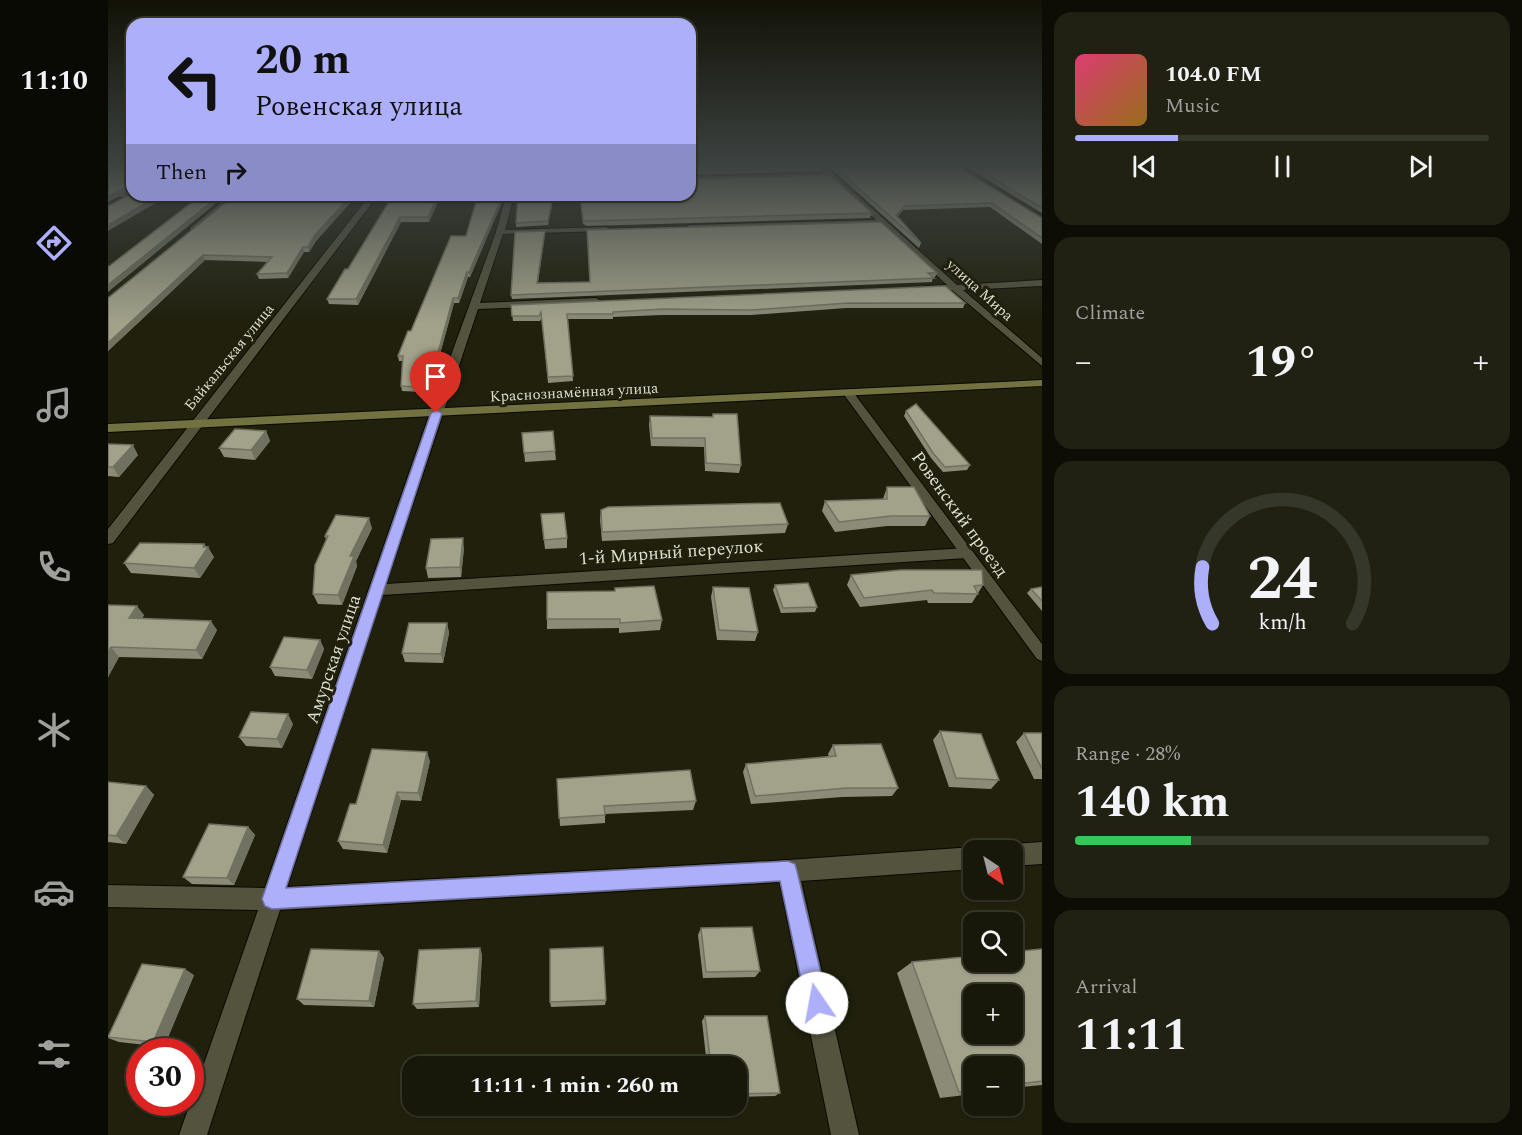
<!DOCTYPE html>
<html lang="en">
<head>
<meta charset="utf-8">
<style>
	:root { --surface:#18180a; --page:#212113; --text:#f1f3f6; --muted:#9fa09c; --line:#36372b; --accent:#adaffb }
	body { margin:0; font-family:Spectral,serif; background:var(--page); color:var(--text); height:100vh; display:flex; flex-direction:column; font-size:22px; white-space:nowrap }
	* { box-sizing:border-box; margin:0 }
	p { font-size:20px; color:var(--muted) }
	.icon { flex:none; width:33px; height:33px; fill:none; stroke:currentColor; stroke-width:2; stroke-linecap:round; stroke-linejoin:round }
	.map { position:relative; flex:1; overflow:hidden }
	.side { display:flex; flex-direction:column; gap:12px; padding:12px; background:#0d0d06; width:480px }
	.side>* { flex:none }
	.top-card { position:absolute; left:18px; top:18px; width:570px; height:183px; border-radius:18px; box-shadow:0 2px 4px #0004,0 0 0 2px var(--line); background:#adaffb; color:#111; overflow:hidden }
	.needle { width:39px; rotate:145deg }
	.buttons { position:absolute; left:855px; top:840px; display:grid; gap:12px }
	.buttons a { display:grid; place-items:center; width:60px; height:60px; border-radius:12px; background:var(--surface); box-shadow:0 2px 4px #0004,0 0 0 2px var(--line); font-size:30px }
	.speed { position:absolute; left:18px; top:1038px; display:flex; gap:12px; font-size:30px; font-weight:700; text-align:center }
	.speed>* { display:grid; place-content:center; width:78px; height:78px; border-radius:50%; background:var(--surface); box-shadow:0 2px 4px #0004,0 0 0 2px var(--line); line-height:1 }
	.speed .limit { border:9px solid #d22; background:#fff; color:#111 }
	.pin { position:absolute; display:grid; place-items:center; width:51px; height:51px; color:#fff; margin:-62px -26px; border-radius:50% 50% 50% 0; rotate:-45deg; box-shadow:0 0 6px #0007 }
	.pin .icon { rotate:45deg }
	.me { position:absolute; width:66px; margin:-33px; rotate:348deg; stroke-linejoin:round; filter:drop-shadow(0 0 4px #0008) }
	.turn { display:flex; align-items:center; gap:21px; height:126px; padding:0 30px; font-size:27px }
	.turn .icon { width:78px; height:78px; stroke-width:2.5 }
	.turn b { display:block; font-size:42px; line-height:51px }
	.then { display:flex; align-items:center; height:57px; padding:0 30px; background:#0003; gap:12px; font-size:22px }
	.big { font-size:45px; font-weight:700; line-height:1.1 }
	.side .card { flex:1; display:flex; flex-direction:column; justify-content:center; gap:9px; min-width:0; padding:0 21px; border-radius:18px; background:var(--page) }
	.side .dial { align-items:center; gap:0 }
	.dial svg { height:156px; overflow:visible; fill:none; stroke:var(--line); stroke-width:7; stroke-linecap:round; text-anchor:middle }
	.dial text { fill:var(--text); stroke:none }
	.song { display:flex; align-items:center; gap:18px }
	.cover { width:72px; height:72px; border-radius:9px; background:linear-gradient(135deg,hsl(340 70% 55%),hsl(40 70% 35%)) }
	.played { height:6px; border-radius:3px; background:linear-gradient(90deg,var(--accent) 25%,var(--line) 25%) }
	.keys { display:flex; justify-content:space-around; direction:ltr }
	.heat { display:flex; justify-content:space-between; align-items:center; font-size:33px; direction:ltr }
	.charge { height:9px; border-radius:4px; background:linear-gradient(90deg,#34c759 28%,var(--line) 0) }
	.trip { position:absolute; left:294px; top:1056px; width:345px; height:60px; border-radius:18px; background:var(--surface); box-shadow:0 2px 4px #0004,0 0 0 2px var(--line); font-weight:700; line-height:60px; text-align:center }
	main { display:flex; flex:1; min-height:0 }
	.dock { display:flex; flex-direction:column; width:108px; justify-content:space-around; align-items:center; background:#0a0a04; color:var(--muted) }
	.dock .icon { width:42px; height:42px }
	.dock .on { color:var(--accent) }
	.dock b { font-size:27px; color:var(--text) }
	.map>svg:first-child { display:block }
</style>
</head>
<body>
<main>
<nav class="dock">
<b>11:10</b>
<svg class="icon on" aria-label="directions" viewBox="0 0 24 24"><path d="M12 3l9 9-9 9-9-9zM9 14v-3h6M13 9l2 2-2 2"/></svg>
<svg class="icon" aria-label="music" viewBox="0 0 24 24"><path d="M9 18V5l10-2v13"/><circle cx="6" cy="18" r="3"/><circle cx="16" cy="16" r="3"/></svg>
<svg class="icon" aria-label="phone" viewBox="0 0 24 24"><path d="M5 4h4l2 5-3 2q2 4 5 5l2-3 5 2v4C11 20 4 13 5 4z"/></svg>
<svg class="icon" aria-label="climate" viewBox="0 0 24 24"><path d="M12 3v18M4 7l16 10M4 17L20 7"/></svg>
<svg class="icon" aria-label="car" viewBox="0 0 24 24"><path d="M5 17H2v-5l4-1 3-4h7l3 4 3 1v5h-3M9 17h6M6 11h13"/><circle cx="7" cy="17" r="2"/><circle cx="17" cy="17" r="2"/></svg>
<svg class="icon" aria-label="filters" viewBox="0 0 24 24"><path d="M4 7h16M4 17h16"/><circle cx="9" cy="7" r="2"/><circle cx="15" cy="17" r="2"/></svg>
</nav>
<div class="map">
<svg width="934" height="1135" viewBox="0 0 934 1135">
	<rect width="100%" height="100%" fill="#20200d"/>
	<g fill="none" stroke-linecap="round" stroke-linejoin="round">
		<g stroke="#0a0900" stroke-width="2">
			<path id="lane" d="M741 391 745 392 934 644V661L929 659 737 396V392Z"/>
		</g>
		<g stroke="#0a0900" stroke-width="2">
			<path id="street" d="M710 165H716L849 285 934 280V286L855 290 934 358V366L844 290 815 291 813 289 818 286 839 285 773 224 582 229 578 227 582 225 768 220 722 177 582 181V177L718 173Z
				M0 193H24V195H28L24 197H0Z
				M122 195H130L88 232H82V228Z
				M262 195H270L5 543 0 544V529Z
				M398 195H406L397 230 498 227 502 229 498 231 395 234 372 303 488 298 493 301 488 304 370 309 278 584 859 548 866 553 859 558 274 595 179 887 680 860 866 847 874 850H866V869L693 881 751 1135H723L672 882 172 910 99 1135H71L150 910 0 907V885L157 888 322 413 388 232Z
				M934 842V864L904 866V850H895L904 844Z"/>
		</g>
		<g stroke="#0a0900" stroke-width="2">
			<path id="secondary" d="M934 380V386L0 432V424Z"/>
		</g>
		<use href="#lane" fill="#53533e" fill-rule="evenodd"/>
		<use href="#street" fill="#53533e" fill-rule="evenodd"/>
		<use href="#secondary" fill="#727240" fill-rule="evenodd"/>
	</g>
	<path fill="#8b8b78" d="M582 165 714 167 713 171 582 175Z
		M719 165H847L934 218V244L882 207 795 210 789 217 813 243 811 248Z
		M855 165H934V213Z
		M127 195 241 198 242 203 208 241 201 252H196L180 278 151 279 149 274 160 262 97 260 0 351V298Z
		M286 195H333L321 222H293L250 305 221 304 219 299 240 269Z
		M370 195H397L362 277H360L351 303H346L332 354 314 392 294 391 293 386 294 361H291L290 356 303 331 358 236Z
		M410 195H446L440 225 408 227Z
		M472 195H582L764 213 762 218 479 226 475 224Z
		M437 231 430 283 829 273 827 277H825L824 282 404 299 403 295Z
		M857 303 855 308H738L643 315H554L505 317V319H460L465 381 440 383 434 317 432 321H405L403 305Z
		M798 411 862 465 859 470 835 472 823 458 796 416Z
		M605 414 633 465 631 473 597 471 596 447 543 446 541 425 542 416 604 417Z
		M158 431 162 441 147 460 116 457 111 448Z
		M414 433 447 451 448 460 417 462Z
		M0 444 30 455 11 477 0 476Z
		M779 487 822 516 817 526H779L727 532 714 511 717 501 775 499Z
		M493 510 680 524 677 533 494 541 492 520Z
		M433 515 459 538V548L437 549Z
		M264 528 248 561 249 566 234 605 210 604 205 594 218 540 217 536Z
		M96 544 106 557 92 578 23 573 16 563Z
		M356 548 353 577 320 578 318 568Z
		M743 575 875 585 864 603H820L819 600 752 607 739 585Z
		M667 585 709 607 707 612 673 613 665 590Z
		M605 587 650 632 647 641 609 640 603 597Z
		M934 587V611L919 593 923 589Z
		M507 588 554 620 552 630 511 633V628L439 629V619L507 591Z
		M0 605 36 615 34 619 109 630 94 659 11 657 0 677Z
		M339 623 341 633 335 663 297 662 294 653Z
		M212 640 216 649 204 679 167 676 162 667Z
		M185 724 174 748 138 746 131 737Z
		M832 731 891 780 883 789 841 787 825 740Z
		M916 733H934V779H926L908 742Z
		M725 745 790 788 784 796 734 797 643 804 635 772 638 764 721 757 720 754Z
		M322 761 313 801 293 800 279 853 235 849 230 841 248 804Z
		M449 779 588 801 585 810 497 814V823L452 826Z
		M0 782 38 786 46 795 18 844 0 842Z
		M140 827 147 835 126 885 84 884 75 877Z
		M593 928 652 971 647 977 595 978 590 935Z
		M934 949V1085L904 1088V1066H866V1094L832 1098 789 973 804 962Z
		M271 951 276 958 266 1007 196 1005 189 999Z
		M374 954 371 1007 309 1009 305 1004Z
		M86 975 56 1047 11 1042 0 1038Z
		M498 1000 497 1005 443 1007 442 1002Z
		M597 1016 672 1093 667 1096 628 1097V1066H599L594 1021Z"/>
	<path fill="#717161" d="M21 187 23 191 0 202V196Z
		M52 195H61L0 231V225Z
		M112 195H118L0 292V285Z
		M330 195H333L321 222 320 217Z
		M395 195H397L362 277 361 272Z
		M445 195H446L440 225V221Z
		M241 198 242 203 208 241 201 252 200 247 206 236Z
		M797 206 795 210 787 220 788 215Z
		M292 217 293 222 250 305 248 299Z
		M437 231V235L429 288V283Z
		M195 247 196 252 180 278 179 273Z
		M95 255 97 260 0 351V343Z
		M359 272 360 277 351 303 350 298Z
		M345 298 346 303 332 354 314 392 313 387Z
		M158 431 162 441 147 460 143 450Z
		M25 445 30 455 11 477 5 467Z
		M261 518 264 528 248 561 249 566 234 605 230 595 242 556Z
		M355 538 356 548 353 577 352 567Z
		M96 544 99 549 100 547 106 557 92 578 86 568Z
		M29 606 36 615 28 628 21 618Z
		M103 621 109 630 94 659 88 650Z
		M339 623 341 633 335 663 333 654Z
		M212 640 216 649 204 679 199 670Z
		M3 647 11 657 0 677V653Z
		M180 714 185 724 174 748 169 739Z
		M319 752 322 761 313 801 310 793Z
		M38 786 46 795 18 844 8 836Z
		M289 792 293 800 279 853 275 845Z
		M140 827 147 835 126 885 119 878Z
		M372 948 374 954 371 1007 368 1001Z
		M271 951 276 958 266 1007 261 1001Z
		M77 969 86 975 56 1047 45 1042Z"/>
	<path fill="#a2a28b" stroke="#717161" stroke-width="1.5" fill-rule="evenodd" d="M0 165H24V188L21 187 0 196Z
		M582 165H712L714 167 582 171V172Z
		M724 165H847L934 218V238L884 203 797 206 788 215 813 243Z
		M863 165H934V208Z
		M722 175 764 213 479 221 475 220 472 195H582V179Z
		M24 190V195H52L0 225V206L23 194Z
		M77 195H112L0 285V267L83 203Z
		M127 195H204L241 198 206 236 200 247H195L179 273 149 274 164 257 95 255 0 343V298Z
		M286 195H330L320 217H292L248 299H219L237 269H240L282 200Z
		M370 195H395L361 272H359L350 298H345L331 349 313 387 293 386 295 356H290L300 331H303L343 236H358Z
		M410 195H445L440 221 408 223Z
		M773 222 829 273H820L826 278 403 295 407 232 437 231 429 283 482 282 479 230Z
		M837 286 857 303H740L644 310 555 309 505 312V314H459L465 376 440 377 433 312 431 316H404L403 305Z
		M808 404 862 465 837 467 825 453 798 411Z
		M605 414H629L633 465 598 463 597 438H544L542 416 605 417Z
		M127 429 158 431 143 450 111 448Z
		M445 431 447 451 416 453 414 433Z
		M0 444 25 445 5 467H0Z
		M779 487H806L822 516H783L731 522 717 501 779 499Z
		M672 503 680 524 494 532 493 510 500 507Z
		M456 513 459 538 436 540 433 514Z
		M228 515 261 518 242 556H246L230 595 205 594 207 565 220 536H217Z
		M355 538 352 567 318 568 323 539Z
		M32 543 96 544 95 547H100L86 568 16 563Z
		M793 570H874L875 585 866 586 870 594 826 593 824 590 756 598 743 575Z
		M700 583 709 607 675 608 667 585Z
		M546 586 554 620 512 623V619H439V592L507 591V588Z
		M605 587 641 588 650 632 611 630Z
		M934 587V601L923 589Z
		M0 605 29 606 21 618 103 621 88 650 3 647 0 653Z
		M301 623H339L333 654 294 653Z
		M176 637 212 640 199 670 162 667Z
		M143 712 180 714 169 739 131 737Z
		M832 731 873 734 891 780 848 778Z
		M916 733H934V769Z
		M773 744 790 788H739L647 796 638 764 728 756 725 745Z
		M264 749 319 752 310 793 289 792 275 845 230 841 242 804H248Z
		M582 770 588 801 496 806 497 815 451 818 449 779Z
		M0 782 38 786 8 836 0 835Z
		M101 824 140 827 119 878 75 877Z
		M644 927 652 971 598 972 593 928Z
		M495 947 498 1000 442 1002V949Z
		M372 948 368 1001 305 1004 311 950Z
		M203 949 271 951 261 1001 189 999Z
		M934 949V1081L904 1085V1066H866V1090L851 1092 804 962 866 956V962H904V952ZM866 994H904V1034H866Z
		M34 964 77 969 45 1042 0 1037Z
		M597 1016H659L672 1093 628 1094V1066H603Z"/>
	<linearGradient id="sky" x2="0" y2="1"><stop stop-color="#121207"/><stop offset="0.51" stop-color="#3c4240"/><stop offset="1" stop-color="#3c4240" stop-opacity="0"/></linearGradient>
	<rect width="934" height="323" fill="url(#sky)"/>
	<path fill="#adaffb" stroke="#7072a3" stroke-width="1.5" d="M328 410 334 413 178 888 680 861 687 864 689 871 720 1003 716 1011 709 1014 701 1011 698 1003 672 881 164 909 157 906 154 899 323 413Z"/>
	<g text-anchor="middle" stroke-width="6" stroke-linejoin="round" paint-order="stroke">
		<g font-size="15" fill="#dfdfd3" stroke="#20200d">
			<text transform="translate(872 290) rotate(42)" y="5">улица Мира</text>
			<text transform="translate(121 357) rotate(-51)" y="5">Байкальская улица</text>
			<text transform="translate(466 392) rotate(-3)" y="5">Краснознамённая улица</text>
		</g>
		<g font-size="18" fill="#dfdfd3" stroke="#20200d">
			<text transform="translate(852 514) rotate(54)" y="6">Ровенский проезд</text>
			<text transform="translate(563 552) rotate(-4)" y="6">1-й Мирный переулок</text>
			<text transform="translate(225 659) rotate(-71)" y="6">Амурская улица</text>
		</g>
	</g>
</svg>
<div class="buttons">
<a><svg class="needle" viewBox="-14 -14 28 28"><path d="M0-13l5 13h-10z" fill="#e53935"/><path d="M0 13l5-13h-10z" fill="#9fa09c"/></svg></a>
<a><svg class="icon" aria-label="search" viewBox="0 0 24 24"><circle cx="10" cy="10" r="6"/><path d="M15 15l6 6"/></svg></a>
<a>+</a>
<a>−</a>
</div>
<div class="speed"><div class="limit">30</div></div>
<div class="pin" style="left:328px;top:413px;background:#d93025"><svg class="icon" aria-label="arrive" viewBox="0 0 24 24"><path d="M6 21V4h12l-3 4 3 4H6"/></svg></div>
<svg class="me" style="left:709px;top:1003px" viewBox="-20 -20 40 40"><circle r="19" fill="#fff"/><path d="M0-13L10 11 0 6-10 11z" fill="#adaffb"/></svg>
<div class="trip">11:11 · 1 min · 260 m</div>
<div class="top-card">
<div class="turn"><svg class="icon" aria-label="left" viewBox="0 0 24 24"><path d="M17 20v-9H6M10 6l-5 5 5 5"/></svg><div><b>20 m</b>Ровенская улица</div></div>
<div class="then">Then<svg class="icon" aria-label="right" viewBox="0 0 24 24"><path d="M7 20v-9h11M14 6l5 5-5 5"/></svg></div>
</div>
</div>
<section class="side">
<div class="card">
<div class="song"><i class="cover"></i><div><b>104.0 FM</b><p>Music</p></div></div>
<div class="played"></div>
<div class="keys"><svg class="icon" aria-label="previous" viewBox="0 0 24 24"><path d="M18 5L8 12l10 7zM5 5v14"/></svg><svg class="icon" aria-label="pause" viewBox="0 0 24 24"><path d="M8 5v14M16 5v14"/></svg><svg class="icon" aria-label="next" viewBox="0 0 24 24"><path d="M6 5l10 7-10 7zM19 5v14"/></svg></div>
</div>
<div class="card"><p>Climate</p>
<div class="heat"><a>−</a><b class="big">19°</b><a>+</a></div>
</div>
<div class="card dial"><svg viewBox="0 0 100 80">
<path d="M14 69A42 42 0 1 1 86 69"/>
<path d="M14 69A42 42 0 0 1 9 40" stroke="#adaffb"/>
<text x="50" y="56" font-size="32" font-weight="700">24</text>
<text x="50" y="72" font-size="11">km/h</text>
</svg></div>
<div class="card"><p>Range · 28%</p><b class="big">140 km</b><div class="charge"></div></div>
<div class="card"><p>Arrival</p><b class="big">11:11</b></div>
</section>
</main>
</body>
</html>
